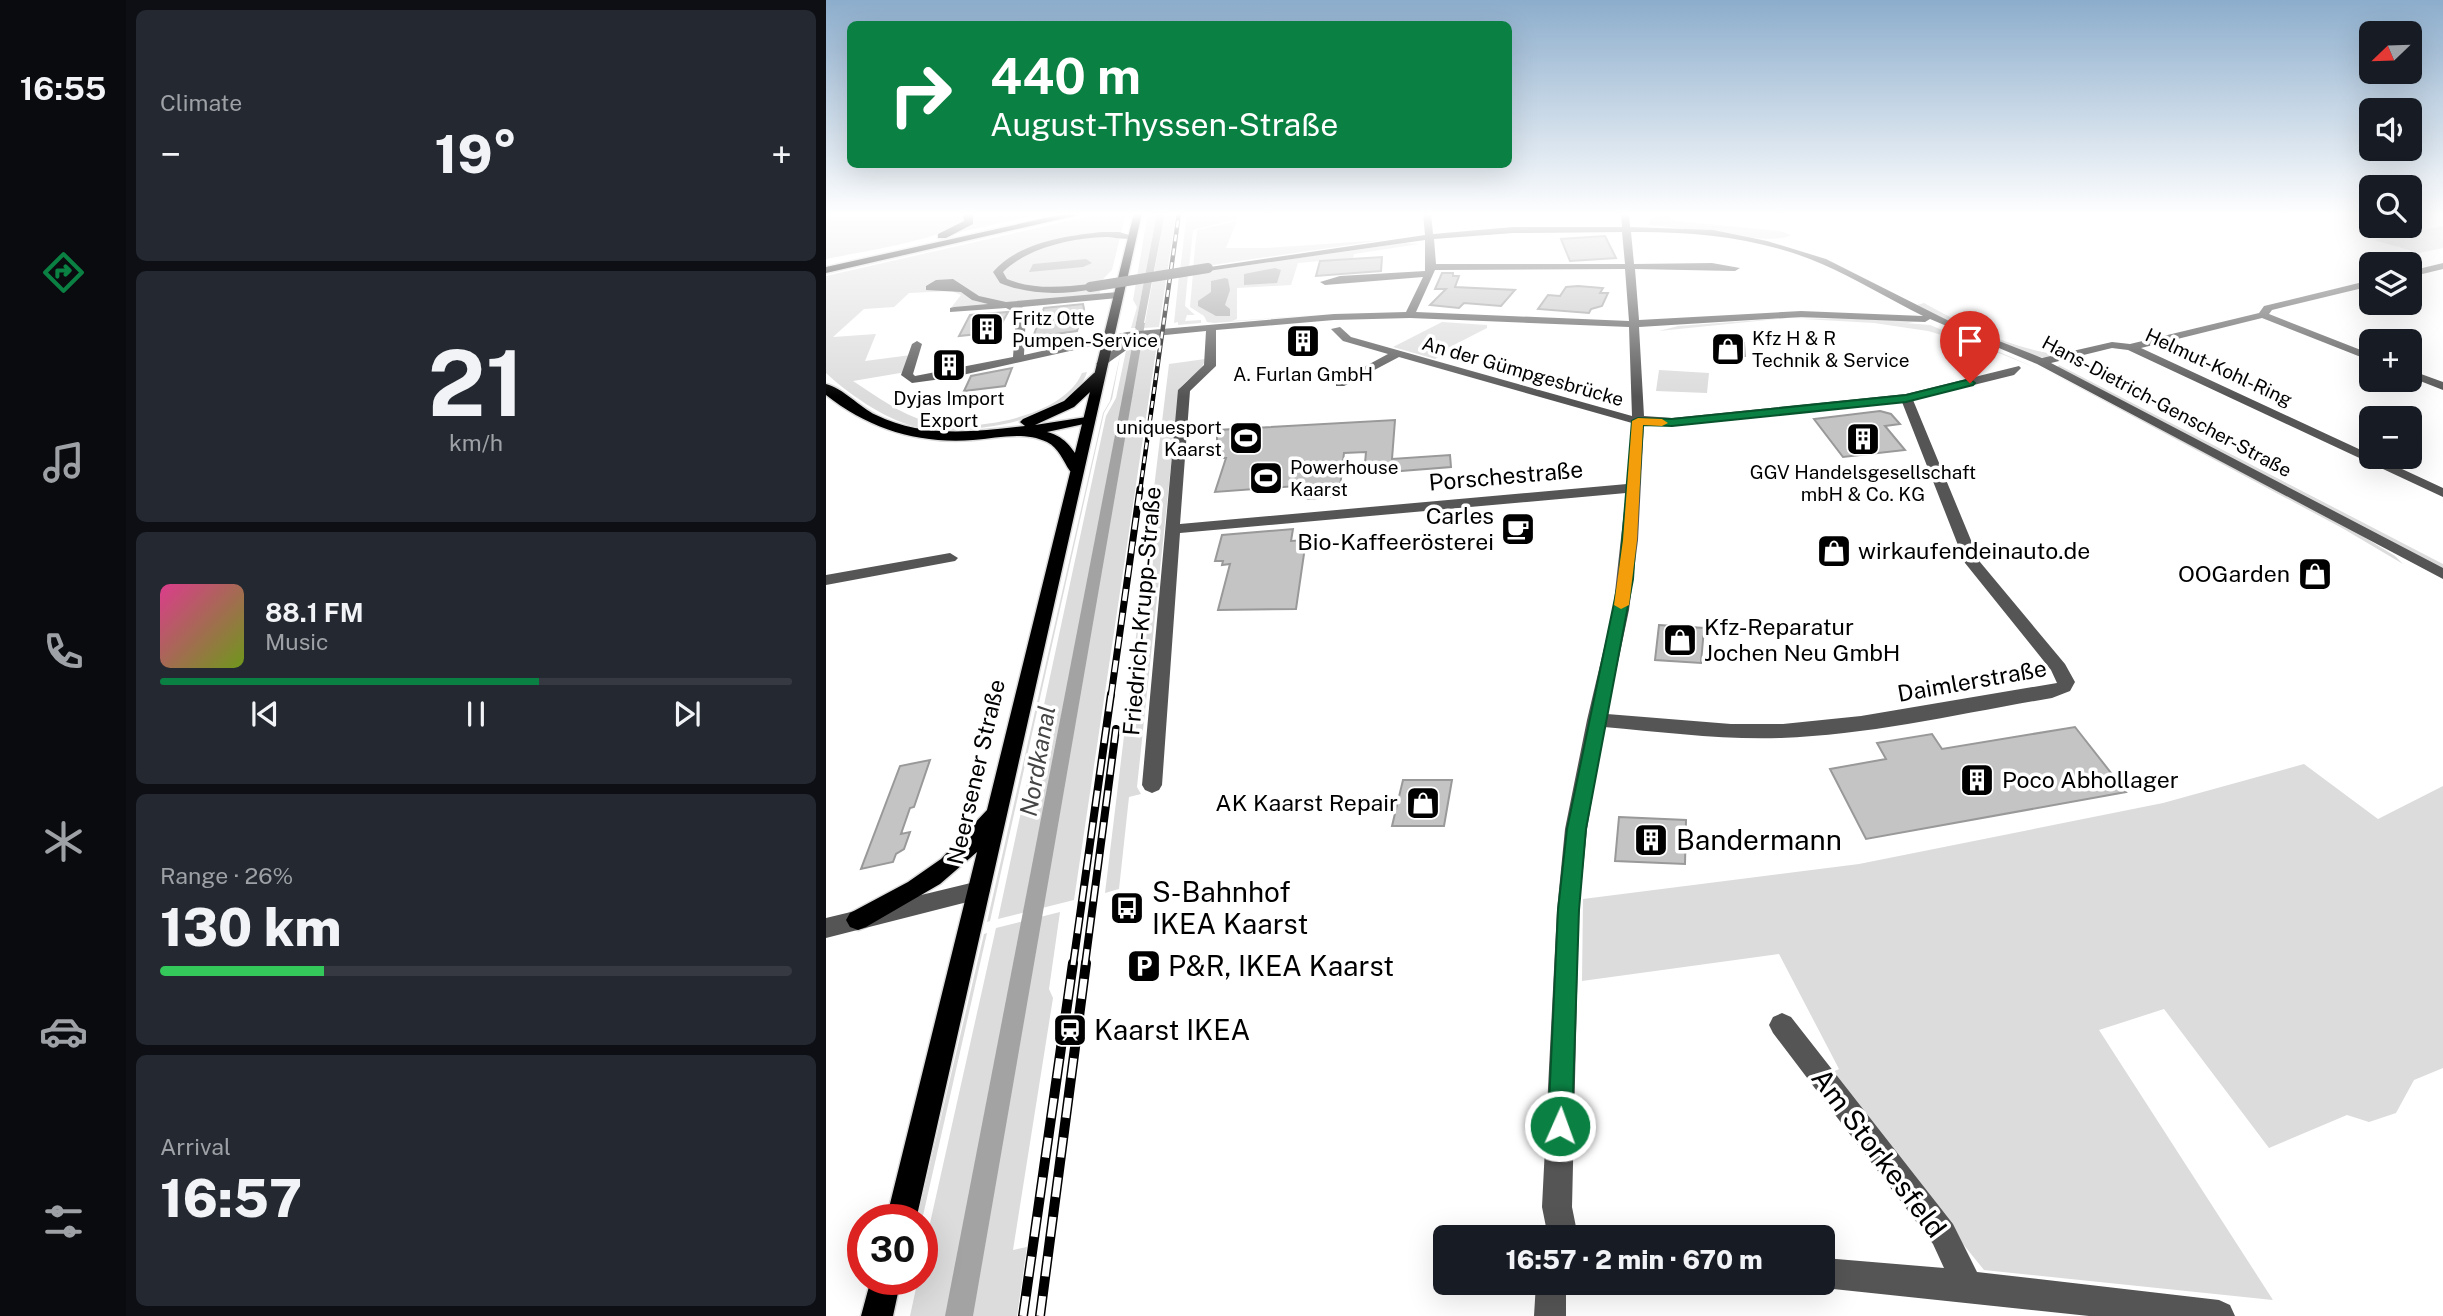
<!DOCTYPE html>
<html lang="en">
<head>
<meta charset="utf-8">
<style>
	:root { --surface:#171b24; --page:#242831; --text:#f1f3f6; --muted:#9ea1a6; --line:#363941; --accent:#0b8043 }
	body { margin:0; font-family:"Public Sans",sans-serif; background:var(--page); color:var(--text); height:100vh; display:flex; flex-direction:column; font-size:26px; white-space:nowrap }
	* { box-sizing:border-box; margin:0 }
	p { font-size:23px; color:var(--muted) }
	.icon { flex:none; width:38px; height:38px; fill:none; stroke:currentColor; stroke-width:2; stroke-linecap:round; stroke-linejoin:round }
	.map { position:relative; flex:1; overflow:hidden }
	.panel { display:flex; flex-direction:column; gap:10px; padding:10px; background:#0d0f14; width:700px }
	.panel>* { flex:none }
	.guide { position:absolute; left:21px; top:21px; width:665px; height:147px; border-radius:10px; box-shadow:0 7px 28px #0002; background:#0b8043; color:#fff; overflow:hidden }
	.needle { width:46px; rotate:247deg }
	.tools { position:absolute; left:1533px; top:21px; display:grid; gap:14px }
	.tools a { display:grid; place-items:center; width:63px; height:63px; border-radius:10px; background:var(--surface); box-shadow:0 7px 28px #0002; font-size:35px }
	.speed { position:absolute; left:21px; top:1204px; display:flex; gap:14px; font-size:35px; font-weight:700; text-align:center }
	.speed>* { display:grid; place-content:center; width:91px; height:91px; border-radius:50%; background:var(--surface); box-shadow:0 7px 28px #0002; line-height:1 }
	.speed .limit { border:10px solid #d22; background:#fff; color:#111 }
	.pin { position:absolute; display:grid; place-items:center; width:60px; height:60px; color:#fff; margin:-72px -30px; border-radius:50% 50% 50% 0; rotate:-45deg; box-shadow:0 0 7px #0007 }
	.pin .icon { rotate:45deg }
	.me { position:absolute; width:77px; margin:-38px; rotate:2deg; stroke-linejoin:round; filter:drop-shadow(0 0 5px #0008) }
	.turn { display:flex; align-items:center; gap:24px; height:147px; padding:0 28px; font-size:32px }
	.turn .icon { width:91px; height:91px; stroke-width:2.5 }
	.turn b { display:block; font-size:49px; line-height:60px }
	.big { font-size:52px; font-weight:800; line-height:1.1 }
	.panel .widget { flex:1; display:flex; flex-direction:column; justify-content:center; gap:10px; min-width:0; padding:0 24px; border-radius:10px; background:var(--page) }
	.panel .dial { align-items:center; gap:0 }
	.dial b { font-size:91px; line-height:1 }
	.song { display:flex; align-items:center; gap:21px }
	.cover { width:84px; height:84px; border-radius:10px; background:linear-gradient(135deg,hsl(330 70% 55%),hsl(80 70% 35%)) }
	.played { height:7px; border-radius:4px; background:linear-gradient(90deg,var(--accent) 60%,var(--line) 60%) }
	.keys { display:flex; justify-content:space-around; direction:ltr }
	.heat { display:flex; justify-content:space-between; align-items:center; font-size:38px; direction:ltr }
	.charge { height:10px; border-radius:5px; background:linear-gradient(90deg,#34c759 26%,var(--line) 0) }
	.trip { position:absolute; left:607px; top:1225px; width:402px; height:70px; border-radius:10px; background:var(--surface); box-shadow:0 7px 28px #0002; font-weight:800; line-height:70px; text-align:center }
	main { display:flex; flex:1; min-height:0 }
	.dock { display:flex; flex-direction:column; width:126px; justify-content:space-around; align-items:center; background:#090b0e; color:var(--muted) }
	.dock .icon { width:49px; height:49px }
	.dock .selected { color:var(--accent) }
	.dock b { font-size:32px; color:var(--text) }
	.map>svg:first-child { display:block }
</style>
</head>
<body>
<main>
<nav class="dock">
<b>16:55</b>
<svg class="icon selected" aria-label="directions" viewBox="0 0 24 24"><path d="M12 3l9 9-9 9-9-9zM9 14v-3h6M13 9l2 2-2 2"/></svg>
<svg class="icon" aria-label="music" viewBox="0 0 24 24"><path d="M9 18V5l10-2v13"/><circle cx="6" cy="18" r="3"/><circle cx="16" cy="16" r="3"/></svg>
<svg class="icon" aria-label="phone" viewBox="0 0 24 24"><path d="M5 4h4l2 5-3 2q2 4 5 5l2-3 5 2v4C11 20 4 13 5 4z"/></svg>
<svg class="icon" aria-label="climate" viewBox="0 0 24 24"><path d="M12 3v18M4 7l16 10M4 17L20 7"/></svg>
<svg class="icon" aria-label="car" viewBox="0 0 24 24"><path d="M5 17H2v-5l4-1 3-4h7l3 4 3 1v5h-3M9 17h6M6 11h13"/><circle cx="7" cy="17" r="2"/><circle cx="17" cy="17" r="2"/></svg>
<svg class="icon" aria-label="filters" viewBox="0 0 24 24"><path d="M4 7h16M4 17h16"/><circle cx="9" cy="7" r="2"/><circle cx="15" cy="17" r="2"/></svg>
</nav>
<section class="panel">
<div class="widget"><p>Climate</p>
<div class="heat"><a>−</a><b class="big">19°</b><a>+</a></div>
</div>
<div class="widget dial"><b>21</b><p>km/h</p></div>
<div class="widget">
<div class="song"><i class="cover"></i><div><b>88.1 FM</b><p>Music</p></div></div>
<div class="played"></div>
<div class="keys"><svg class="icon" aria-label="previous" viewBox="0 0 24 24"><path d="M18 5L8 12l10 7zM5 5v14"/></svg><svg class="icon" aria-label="pause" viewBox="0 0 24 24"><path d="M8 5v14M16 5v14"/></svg><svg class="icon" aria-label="next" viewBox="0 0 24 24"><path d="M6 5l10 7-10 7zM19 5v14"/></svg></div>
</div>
<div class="widget"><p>Range · 26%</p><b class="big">130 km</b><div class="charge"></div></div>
<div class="widget"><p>Arrival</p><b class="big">16:57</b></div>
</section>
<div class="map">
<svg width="1617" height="1316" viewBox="0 0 1617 1316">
	<rect width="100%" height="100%" fill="#fff"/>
	<path fill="#dcdcdc" d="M0 213H137L139 219C125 239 27 253 0 259Z
		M147 213H219L130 233 148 222Z
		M276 213H300L286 270 277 279 273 296 124 309 135 295 126 291 83 293 68 307 38 309 7 337 50 334 39 361 85 355 80 372 27 381C50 396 76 415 102 422 145 433 237 418 256 373L261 372C246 423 131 438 87 426 59 419 21 393 0 373V276Z
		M322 213H331L309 328H305L311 307 307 300Z
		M339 213H350L333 327 318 328Z
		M361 213H413L411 219 367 230 363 268 354 270Z
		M841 213 850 214H845L844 219 850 221 954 231 965 235C949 247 863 227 823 225L824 219Z
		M411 221 400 248H440L557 240 367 268 371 230Z
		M1617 226V248L1593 253 1548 240Z
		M579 243 593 244 528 254 527 258 472 263 465 285 411 288V319L406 321 504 314 388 323 381 322 378 316 364 307 367 273Z
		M362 274 359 306 369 315H361L359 321 375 320V323L352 325V322L348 323 353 275Z
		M1098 303C1139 326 1187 349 1235 355L1221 358 1209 356 1126 323 1091 305Z
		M987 316 1095 321 1081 323 1041 320 1104 325 1210 368 1171 351 1102 331 1048 323 978 319H1039L962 318 833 331 852 326Z
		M616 322 661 325V328L622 348 625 350 609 359 567 347Z
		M332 337 248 900 172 919 280 416 290 398 300 351 313 342Z
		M295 351 286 399 278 413 164 921 161 922 277 413 284 401Z
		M379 359C377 373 360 378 353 390L311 787 315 794 303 797 293 889 279 893 343 364Z
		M1209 364 1525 529 1569 556 1577 564 1516 528Z
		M1233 365 1617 564V570L1231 368Z
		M833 370 883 373 881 393 830 391Z
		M1478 764 1552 819 1617 786V1068L1588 1080 1570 1113 1543 1122 1521 1115 1443 1148 1338 1009 1273 1030 1447 1300 1158 1270 1000 1075 1013 1069 953 954 756 981 757 899 1033 864 1337 803Z
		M234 912 223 989 227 998 187 1250 201 1247 191 1316H84L92 1279H96V1259L170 928Z
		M161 933 96 1220H91L158 934Z"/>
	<path fill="#a3a3a3" d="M331 213H339L317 328H309Z
		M260 259 266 263 257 267 203 272 207 264Z
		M449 268 455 270 451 283 418 285V274Z
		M399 278 402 279 404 290 399 305 404 309V316H390L372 306V301L385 292V281Z"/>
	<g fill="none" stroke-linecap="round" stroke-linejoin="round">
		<path fill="#a3a3a3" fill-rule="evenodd" d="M311 321 319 323 147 1316H119Z"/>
	</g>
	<path fill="#c4c4c4" stroke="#999" stroke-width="2" d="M779 236 790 258 744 261 735 239Z
		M556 257 555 271 490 276 494 261Z
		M616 273H627V276H633L629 287 689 290 675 306 638 303 633 308 604 305 620 289H609Z
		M752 286 777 288 774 293H782L776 306 765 309 763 313 712 309 722 295 734 296 740 287Z
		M257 304 258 309 251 331 207 337 218 308Z
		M182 312 171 332 133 336 144 315Z
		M887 342 918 343 919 356H887Z
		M186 368 179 386 138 391 145 376Z
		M1054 411 1065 414 1074 424 1059 426 1079 450 1017 457 988 419Z
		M569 420 566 459 624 455 625 467 538 474 540 452 518 453 513 496 482 499 484 485 389 492 400 458H391V430Z
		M467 529 465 541 480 540 470 609 392 610 404 564 396 565 397 561H389L396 535Z
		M833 625 878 628 875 663 829 660Z
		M1249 727 1300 792 1040 839 1004 769 1060 759 1051 743 1106 734 1116 749Z
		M104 760 88 807 84 808 75 834 84 832 78 849 70 854 67 862 35 869 74 766Z
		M577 780H626L618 826H566Z
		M793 817 860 820 859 864 789 861Z"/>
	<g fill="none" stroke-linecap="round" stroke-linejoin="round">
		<g stroke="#dbdbdb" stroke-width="3">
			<path id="major" d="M308 213H316L90 1220H60L151 852 114 884 40 927 32 930 24 927 20 920 24 913 82 882 115 859 161 810Z
				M45 1279H75L67 1316H35Z"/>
		</g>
		<g stroke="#dbdbdb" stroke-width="3">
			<path id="highway" d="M137 213H147V224L120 238H112V234L138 221Z
				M242 213H261L0 273V267Z
				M273 372 278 373V379L248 407 209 425 267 416 269 419 267 422 221 432C241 437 248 451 258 468L250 473 244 471C237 461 233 448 221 442 198 431 172 438 147 440 92 444 43 429 0 395V384C17 388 33 407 50 415 96 438 149 432 199 426L194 422 197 419 238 401 268 373Z"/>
		</g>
		<path fill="#555" fill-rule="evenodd" d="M597 213H605L607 234 687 227H796L795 213H803L804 227 887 230 941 241 1000 259 1127 323 1216 358 1286 342 1304 344 1433 313 1438 306 1545 280V286L1446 310 1443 314 1545 354V361L1436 318 1315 348 1617 488V497L1302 350 1286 348 1225 363 1617 568V579L1211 364 1104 319 1099 322 975 317 813 327 818 416 846 418 1080 394 1193 366 1195 368 1188 375 1087 400 1154 562 1239 664 1249 682 1244 691 1226 698C1137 713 1045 735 955 738 896 740 837 732 778 727L761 829 753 910 746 1207 750 1227 748 1237H718L720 1227 716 1207 731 910 739 829 761 720 787 610 800 493 354 533 336 785 333 790 326 793 319 790 316 785 352 390 378 365 380 331 319 337 276 367 270 364 272 362 302 338 123 378 86 383 75 375 86 344 91 341 96 344 87 374 89 376 187 357 190 313 180 308 124 312V308L128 307 162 304 146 300 135 292 100 290V286L110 280 127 279 153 296 180 302 292 292 297 295 292 298 196 307 200 312 198 355 301 332 508 314 580 312 597 277 499 285 494 282 514 276 599 271V240L382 271 377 268 599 235ZM796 232 799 264H610L608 239 687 233ZM805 232C868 231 937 238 996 264 1030 279 1063 299 1097 316L975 311 813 320 809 269 909 271 914 268 886 263 808 264ZM799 269 803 321 590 312 609 270ZM584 318 803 327 806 416 525 337 514 327 505 329 517 341 562 354 510 382V386H518L573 357 806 423 801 484 354 524 364 391 390 366V330L508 320ZM1076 402 1139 563 1225 670 1231 683 1035 716 957 724H905L781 714 803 610 812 540 818 424 846 426Z
			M276 232H293L310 237C303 241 288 237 279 237 245 238 201 248 177 272L181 279C208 290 236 287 264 284L267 285V289C236 295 203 295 174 283L167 272C193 242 240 236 276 232Z
			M1617 263V269L1584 277V271Z
			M1584 370 1617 382V390L1584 377Z
			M124 553 132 558 129 561 0 585V575Z
			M153 881 161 883 164 890 161 897 0 938V918Z
			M956 1013 965 1017 1127 1224 1151 1272 1393 1300 1404 1305 1409 1316H1263L998 1288 987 1284 998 1283V1258L1118 1268 1107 1244 947 1033 943 1025 947 1017Z
			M710 1283H740V1316H708Z"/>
		<use href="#major" fill="#000" fill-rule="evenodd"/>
		<use href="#highway" fill="#000" fill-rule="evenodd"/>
		<g stroke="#000" stroke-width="4.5">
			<path id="rail-far3" d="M314 491 353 213"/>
		</g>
		<g stroke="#000" stroke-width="7">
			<path id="rail-far2" d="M285 696 314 489"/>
		</g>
		<g stroke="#000" stroke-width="8">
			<path id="rail-far1" d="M247 965 285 694
				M259 965 290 729"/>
		</g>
		<g stroke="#000" stroke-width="10">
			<path id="rail" d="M197 1316 247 963
				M214 1316 260 963"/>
		</g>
		<use href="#rail-far3" stroke="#fff" stroke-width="2.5" stroke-dasharray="7" stroke-linecap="butt"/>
		<use href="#rail-far2" stroke="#fff" stroke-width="4.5" stroke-dasharray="12" stroke-linecap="butt"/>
		<use href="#rail-far1" stroke="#fff" stroke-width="5" stroke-dasharray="16" stroke-linecap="butt"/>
		<use href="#rail" stroke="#fff" stroke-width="7" stroke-dasharray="20" stroke-linecap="butt"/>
		<path stroke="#555" stroke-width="10" d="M264 287 382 268"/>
	</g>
	<linearGradient id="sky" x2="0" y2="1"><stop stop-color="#8cadcc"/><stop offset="0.54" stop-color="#fff"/><stop offset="1" stop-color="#fff" stop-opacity="0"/></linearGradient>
	<rect width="1617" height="397" fill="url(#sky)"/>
	<path fill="#0b8043" stroke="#07532c" stroke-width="2" d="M1144 379 1149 383 1147 385 1080 402 846 426 817 425 807 579 760 829 753 910 746 1126 743 1135 734 1138 725 1135 722 1126 732 910 741 829 793 579 806 421 812 418 846 419 1080 395Z"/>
	<path fill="#f59e0b" d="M812 418 836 419 842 423 836 426 817 425 811 540 803 605 795 609 788 605 797 540 806 421Z"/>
	<defs>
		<g id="building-square" transform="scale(1.75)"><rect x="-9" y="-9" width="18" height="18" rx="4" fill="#000" stroke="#fff"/><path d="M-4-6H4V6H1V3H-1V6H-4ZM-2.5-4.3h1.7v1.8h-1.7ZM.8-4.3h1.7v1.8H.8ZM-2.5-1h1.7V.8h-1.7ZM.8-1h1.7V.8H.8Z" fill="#fff"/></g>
		<g id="shop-square" transform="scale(1.75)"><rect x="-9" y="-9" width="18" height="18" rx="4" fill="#000" stroke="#fff"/><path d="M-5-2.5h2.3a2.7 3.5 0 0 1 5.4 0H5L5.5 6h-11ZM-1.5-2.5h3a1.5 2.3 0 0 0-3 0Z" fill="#fff"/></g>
		<g id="stadium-square" transform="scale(1.75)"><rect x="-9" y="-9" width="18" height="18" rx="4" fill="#000" stroke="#fff"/><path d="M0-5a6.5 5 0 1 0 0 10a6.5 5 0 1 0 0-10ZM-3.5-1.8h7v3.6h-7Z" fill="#fff"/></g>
		<g id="cafe-square" transform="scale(1.75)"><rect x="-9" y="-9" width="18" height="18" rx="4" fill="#000" stroke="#fff"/><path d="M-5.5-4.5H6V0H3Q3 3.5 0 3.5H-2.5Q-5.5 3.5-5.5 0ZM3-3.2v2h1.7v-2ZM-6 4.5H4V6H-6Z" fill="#fff"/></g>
		<g id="bus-square" transform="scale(1.75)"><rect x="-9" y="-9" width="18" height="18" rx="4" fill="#000" stroke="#fff"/><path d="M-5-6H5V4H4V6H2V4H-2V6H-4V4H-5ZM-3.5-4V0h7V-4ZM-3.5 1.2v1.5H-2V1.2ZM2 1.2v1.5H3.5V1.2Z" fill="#fff"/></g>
		<g id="parking-square" transform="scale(1.75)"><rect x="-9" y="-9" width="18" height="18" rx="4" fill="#000" stroke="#fff"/><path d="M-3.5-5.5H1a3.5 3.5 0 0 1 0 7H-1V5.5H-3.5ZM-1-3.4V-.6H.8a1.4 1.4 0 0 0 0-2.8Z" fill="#fff"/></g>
		<g id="station-square" transform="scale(1.75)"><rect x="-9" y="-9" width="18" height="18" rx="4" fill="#000" stroke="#fff"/><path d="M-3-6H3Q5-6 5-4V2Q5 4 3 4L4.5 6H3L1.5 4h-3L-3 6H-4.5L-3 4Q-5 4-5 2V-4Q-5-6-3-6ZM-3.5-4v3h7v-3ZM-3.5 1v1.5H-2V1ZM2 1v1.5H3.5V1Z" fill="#fff"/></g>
	</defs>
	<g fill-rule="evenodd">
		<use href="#building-square" x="161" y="329"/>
		<use href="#building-square" x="477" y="341"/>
		<use href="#shop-square" x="902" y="349"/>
		<use href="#building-square" x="123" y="365"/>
		<use href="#stadium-square" x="420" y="438"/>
		<use href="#building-square" x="1037" y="439"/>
		<use href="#stadium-square" x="440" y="478"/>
		<use href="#cafe-square" x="692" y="529"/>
		<use href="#shop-square" x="1008" y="551"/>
		<use href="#shop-square" x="1489" y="574"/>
		<use href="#shop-square" x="854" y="640"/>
		<use href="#building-square" x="1151" y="780"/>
		<use href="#shop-square" x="597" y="803"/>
		<use href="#building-square" x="825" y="840"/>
		<use href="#bus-square" x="301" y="908"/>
		<use href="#parking-square" x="318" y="966"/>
		<use href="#station-square" x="244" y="1030"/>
	</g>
	<g text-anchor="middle" stroke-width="7" stroke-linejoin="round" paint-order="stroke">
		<g font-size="19" fill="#000" stroke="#fff" text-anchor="start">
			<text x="186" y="325">Fritz Otte<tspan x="186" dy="22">Pumpen-Service</tspan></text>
			<text x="926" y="345">Kfz H &amp; R<tspan x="926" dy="22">Technik &amp; Service</tspan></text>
			<text x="477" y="381" text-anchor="middle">A. Furlan GmbH</text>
			<text x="123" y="405" text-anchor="middle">Dyjas Import<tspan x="123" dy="22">Export</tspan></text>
			<text x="396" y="434" text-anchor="end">uniquesport<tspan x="396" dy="22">Kaarst</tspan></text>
			<text x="464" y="474">Powerhouse<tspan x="464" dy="22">Kaarst</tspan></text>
			<text x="1037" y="479" text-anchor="middle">GGV Handelsgesellschaft<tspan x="1037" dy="22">mbH &amp; Co. KG</tspan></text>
		</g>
		<g font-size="19" fill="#000" stroke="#fff">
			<text transform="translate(1393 367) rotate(25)" y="7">Helmut-Kohl-Ring</text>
			<text transform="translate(697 371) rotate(16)" y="7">An der Gümpgesbrücke</text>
			<text transform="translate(1341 406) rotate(28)" y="7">Hans-Dietrich-Genscher-Straße</text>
		</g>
		<g font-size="23" fill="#000" stroke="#fff">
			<text transform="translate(680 476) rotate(-5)" y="8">Porschestraße</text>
			<text transform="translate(316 611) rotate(-85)" y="8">Friedrich-Krupp-Straße</text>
			<text transform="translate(1146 681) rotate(-10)" y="8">Daimlerstraße</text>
			<text transform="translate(150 772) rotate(-77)" y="8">Neersener Straße</text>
		</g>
		<g font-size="23" fill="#000" stroke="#fff" text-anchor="end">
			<text x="668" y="524">Carles<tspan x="668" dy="26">Bio-Kaffeerösterei</tspan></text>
			<text x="1032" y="559" text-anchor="start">wirkaufendeinauto.de</text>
			<text x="1464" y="582">OOGarden</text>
			<text x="878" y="635" text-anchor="start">Kfz-Reparatur<tspan x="878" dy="26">Jochen Neu GmbH</tspan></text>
			<text x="1176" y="788" text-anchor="start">Poco Abhollager</text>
			<text x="572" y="811">AK Kaarst Repair</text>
		</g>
		<g font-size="24" font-style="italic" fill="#444" stroke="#fff">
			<text transform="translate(212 761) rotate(-80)" y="8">Nordkanal</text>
		</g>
		<g font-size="28" fill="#000" stroke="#fff" text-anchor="start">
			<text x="850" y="850">Bandermann</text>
			<text x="326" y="902">S-Bahnhof<tspan x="326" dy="32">IKEA Kaarst</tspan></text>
			<text x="342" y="976">P&amp;R, IKEA Kaarst</text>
			<text x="268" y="1040">Kaarst IKEA</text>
		</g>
		<g font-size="28" fill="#000" stroke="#fff">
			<text transform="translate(1053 1153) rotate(53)" y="10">Am Storkesfeld</text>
		</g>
	</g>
</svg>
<div class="tools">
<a><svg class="needle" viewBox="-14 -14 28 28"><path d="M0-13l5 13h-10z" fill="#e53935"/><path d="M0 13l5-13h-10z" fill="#9ea1a6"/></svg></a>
<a><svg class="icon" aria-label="sound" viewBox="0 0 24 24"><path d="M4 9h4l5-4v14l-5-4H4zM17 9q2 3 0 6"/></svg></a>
<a><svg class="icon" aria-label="search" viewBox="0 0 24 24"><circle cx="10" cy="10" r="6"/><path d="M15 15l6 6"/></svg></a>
<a><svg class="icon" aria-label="layers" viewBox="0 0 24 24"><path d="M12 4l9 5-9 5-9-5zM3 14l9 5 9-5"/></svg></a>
<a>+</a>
<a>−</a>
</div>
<div class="speed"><div class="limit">30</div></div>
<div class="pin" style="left:1144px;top:383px;background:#d93025"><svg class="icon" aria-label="arrive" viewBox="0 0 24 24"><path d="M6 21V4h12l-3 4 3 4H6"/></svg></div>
<svg class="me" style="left:734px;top:1126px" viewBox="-20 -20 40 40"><circle r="17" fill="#0b8043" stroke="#fff" stroke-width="3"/><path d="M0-11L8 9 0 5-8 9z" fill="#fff"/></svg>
<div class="trip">16:57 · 2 min · 670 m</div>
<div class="guide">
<div class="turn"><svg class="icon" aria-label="right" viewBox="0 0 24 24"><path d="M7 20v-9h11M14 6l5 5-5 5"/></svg><div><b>440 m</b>August-Thyssen-Straße</div></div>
</div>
</div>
</main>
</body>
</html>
